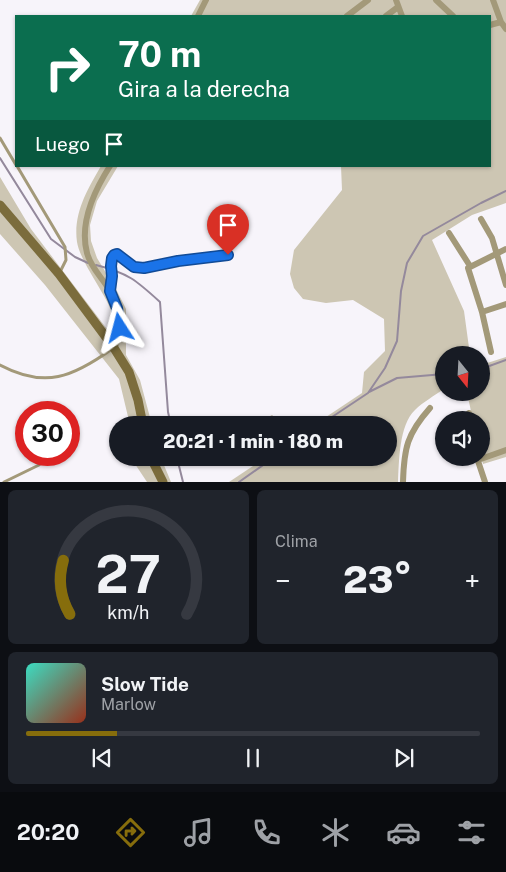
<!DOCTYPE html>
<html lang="es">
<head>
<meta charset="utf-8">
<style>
	:root { --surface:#171b24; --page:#20242c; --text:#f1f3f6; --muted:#9ea1a6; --line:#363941; --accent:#866d0c }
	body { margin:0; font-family:"Public Sans",sans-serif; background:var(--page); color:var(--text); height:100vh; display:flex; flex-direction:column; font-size:19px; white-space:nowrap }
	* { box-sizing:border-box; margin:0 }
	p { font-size:16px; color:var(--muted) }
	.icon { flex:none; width:28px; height:28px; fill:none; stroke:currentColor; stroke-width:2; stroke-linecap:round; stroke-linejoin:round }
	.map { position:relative; height:482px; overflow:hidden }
	.sheet { display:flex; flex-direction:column; gap:8px; padding:8px; background:#0d0f14; flex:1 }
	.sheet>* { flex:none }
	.hud { position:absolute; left:15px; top:15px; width:476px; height:152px; border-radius:0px; box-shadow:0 1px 4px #0004; background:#0b6e4f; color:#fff; overflow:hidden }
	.needle { width:32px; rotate:162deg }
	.fabs { position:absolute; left:435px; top:346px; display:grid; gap:10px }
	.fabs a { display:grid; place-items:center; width:55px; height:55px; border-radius:50%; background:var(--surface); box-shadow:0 1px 4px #0004; font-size:25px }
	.speed { position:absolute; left:15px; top:401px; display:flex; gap:10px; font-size:25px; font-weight:700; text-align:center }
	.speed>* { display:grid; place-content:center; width:65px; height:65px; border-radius:50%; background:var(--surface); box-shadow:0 1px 4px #0004; line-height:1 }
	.speed .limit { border:8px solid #d22; background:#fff; color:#111 }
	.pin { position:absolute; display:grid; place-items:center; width:42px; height:42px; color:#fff; margin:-51px -21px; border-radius:50% 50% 50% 0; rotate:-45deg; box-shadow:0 0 5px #0007 }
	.pin .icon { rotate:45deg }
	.me { position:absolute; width:55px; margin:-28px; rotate:351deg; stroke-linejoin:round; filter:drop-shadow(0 0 4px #0008) }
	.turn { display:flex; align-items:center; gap:18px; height:105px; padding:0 20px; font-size:22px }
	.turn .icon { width:65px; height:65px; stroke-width:2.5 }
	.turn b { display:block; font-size:35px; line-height:42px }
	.then { display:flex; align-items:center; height:48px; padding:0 20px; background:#0003; gap:10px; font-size:19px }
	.big { font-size:38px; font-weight:800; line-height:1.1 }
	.sheet .tile { flex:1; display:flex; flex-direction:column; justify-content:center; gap:8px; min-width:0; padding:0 18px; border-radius:8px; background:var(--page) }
	.sheet .dial { align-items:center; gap:0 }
	.dial svg { height:130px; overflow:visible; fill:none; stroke:var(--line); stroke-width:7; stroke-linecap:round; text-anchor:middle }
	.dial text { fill:var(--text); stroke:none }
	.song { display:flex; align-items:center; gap:15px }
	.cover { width:60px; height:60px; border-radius:8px; background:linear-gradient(135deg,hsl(170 70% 55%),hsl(10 70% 35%)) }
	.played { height:5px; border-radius:2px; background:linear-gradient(90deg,var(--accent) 20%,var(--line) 20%) }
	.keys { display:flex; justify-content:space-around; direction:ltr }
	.heat { display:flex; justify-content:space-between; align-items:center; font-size:28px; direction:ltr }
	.sheet .tiles { flex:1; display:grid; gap:8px; grid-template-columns:1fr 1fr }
	.tile:last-child { grid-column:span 2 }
	.trip { position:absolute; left:109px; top:416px; width:288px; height:50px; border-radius:25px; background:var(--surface); box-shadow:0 1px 4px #0004; font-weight:800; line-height:50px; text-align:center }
	.tabs { display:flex; height:80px; justify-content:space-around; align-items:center; background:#090b0e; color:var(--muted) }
	.tabs .icon { width:35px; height:35px }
	.tabs .active { color:var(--accent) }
	.tabs b { font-size:22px; color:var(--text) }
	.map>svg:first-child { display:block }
</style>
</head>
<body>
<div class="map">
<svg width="506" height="482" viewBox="0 0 506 482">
	<rect width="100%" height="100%" fill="#f7f4fa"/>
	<path fill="#cdc6b3" d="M200 0H506V203L472 215 432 240 464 311 470 355H444V389C434 396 423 402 415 410 399 425 399 462 398 482H229L265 458H388V425H314L362 393 364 372 385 351 384 319 353 300 326 303 303 299 294 288 290 274 294 250 342 190 341 166H490V16H191Z
		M101 166H118L97 201 90 225 91 241 97 258 117 291 126 309V355L140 380 152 425H130L119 379 45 285 0 234V177L31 229 110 333C112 331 114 329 114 327 118 307 81 267 77 242 73 214 87 190 101 166Z
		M506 357V457L483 464 481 456V420H473L467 393 481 392V365Z
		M134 458H161L171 482H147L135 464Z"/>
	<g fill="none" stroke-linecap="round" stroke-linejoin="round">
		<path stroke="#94899c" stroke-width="2" d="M0 158 51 239 75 257 88 263
			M96 265C128 273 136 280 160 302L168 412 171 425
			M481 369 506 360
			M369 392 397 378 444 374
			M320 425 368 393 385 368 397 341 401 291 407 263 423 236 481 203 506 191
			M177 458 183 482
			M239 482 273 458"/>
		<path stroke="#a39979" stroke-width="3" d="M0 138 16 165
			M17 166 65 247 66 260 60 272
			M111 291C111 286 112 281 112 277 112 268 109 262 114 255L117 254 134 267 144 269 177 261 227 255
			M0 365C45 389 73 377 112 349
			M252 425 272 417
			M4 482 39 465"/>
		<path stroke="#a39979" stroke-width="6" d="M396 0 402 16
			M436 0 453 16
			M493 0 501 22 506 29
			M198 16 206 0
			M347 16 368 0
			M386 16 398 7
			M490 25 501 22
			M110 166C94 191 79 223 87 253 91 269 104 279 111 293 119 309 124 332 114 348
			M481 219 492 238 506 285
			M449 233 470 266
			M482 312 506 304
			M491 352 482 312 468 268 506 249
			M469 413 471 420
			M477 458 485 482
			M478 460 506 450
			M403 482C404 448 407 434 430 408"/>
		<path stroke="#7b6c3c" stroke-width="9" d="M0 205 59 274 114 348 129 372 138 400 143 425
			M151 458 163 482"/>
	</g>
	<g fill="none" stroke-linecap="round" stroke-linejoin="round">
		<g stroke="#114b97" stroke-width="12">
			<path id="route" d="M120 328 117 308 110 291 112 276 111 266 112 258 114 255 117 254 134 267 144 268 178 261 228 255"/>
		</g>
		<use href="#route" stroke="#1a73e8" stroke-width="9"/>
	</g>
</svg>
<div class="fabs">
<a><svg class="needle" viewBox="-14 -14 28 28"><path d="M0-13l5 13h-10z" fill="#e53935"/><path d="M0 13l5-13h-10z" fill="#9ea1a6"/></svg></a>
<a><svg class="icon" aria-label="sound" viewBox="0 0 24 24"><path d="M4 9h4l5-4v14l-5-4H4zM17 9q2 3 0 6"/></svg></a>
</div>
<div class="speed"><div class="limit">30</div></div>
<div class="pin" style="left:228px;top:255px;background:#d93025"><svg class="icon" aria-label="arrive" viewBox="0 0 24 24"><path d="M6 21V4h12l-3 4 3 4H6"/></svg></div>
<svg class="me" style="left:120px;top:328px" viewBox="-20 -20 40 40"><path d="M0-17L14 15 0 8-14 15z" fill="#1a73e8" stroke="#fff" stroke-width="4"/></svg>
<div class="trip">20:21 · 1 min · 180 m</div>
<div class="hud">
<div class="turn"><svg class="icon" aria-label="right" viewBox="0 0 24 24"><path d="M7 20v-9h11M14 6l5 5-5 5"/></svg><div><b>70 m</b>Gira a la derecha</div></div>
<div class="then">Luego<svg class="icon" aria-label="arrive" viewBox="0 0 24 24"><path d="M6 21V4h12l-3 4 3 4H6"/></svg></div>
</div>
</div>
<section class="sheet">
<div class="tiles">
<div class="tile dial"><svg viewBox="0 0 100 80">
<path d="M14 69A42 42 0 1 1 86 69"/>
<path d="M14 69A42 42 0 0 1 10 36" stroke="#866d0c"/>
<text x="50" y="56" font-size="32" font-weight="700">27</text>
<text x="50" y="72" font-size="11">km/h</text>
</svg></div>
<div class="tile"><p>Clima</p>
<div class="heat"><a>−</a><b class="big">23°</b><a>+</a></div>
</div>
<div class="tile">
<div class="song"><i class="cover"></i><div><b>Slow Tide</b><p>Marlow</p></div></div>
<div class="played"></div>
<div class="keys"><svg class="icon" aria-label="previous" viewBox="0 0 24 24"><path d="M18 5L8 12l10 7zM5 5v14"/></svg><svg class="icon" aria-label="pause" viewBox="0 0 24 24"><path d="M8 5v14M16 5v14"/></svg><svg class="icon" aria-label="next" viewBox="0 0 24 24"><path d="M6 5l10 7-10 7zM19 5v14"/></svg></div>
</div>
</div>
</section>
<nav class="tabs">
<b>20:20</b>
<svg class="icon active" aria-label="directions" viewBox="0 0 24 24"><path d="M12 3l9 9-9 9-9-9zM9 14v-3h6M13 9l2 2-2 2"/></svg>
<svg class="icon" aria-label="music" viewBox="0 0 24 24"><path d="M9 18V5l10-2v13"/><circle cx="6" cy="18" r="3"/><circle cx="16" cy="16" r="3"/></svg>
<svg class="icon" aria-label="phone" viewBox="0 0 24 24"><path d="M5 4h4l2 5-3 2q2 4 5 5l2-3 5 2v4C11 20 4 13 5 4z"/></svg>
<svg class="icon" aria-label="climate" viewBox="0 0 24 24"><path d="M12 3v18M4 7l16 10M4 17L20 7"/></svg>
<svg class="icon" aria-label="car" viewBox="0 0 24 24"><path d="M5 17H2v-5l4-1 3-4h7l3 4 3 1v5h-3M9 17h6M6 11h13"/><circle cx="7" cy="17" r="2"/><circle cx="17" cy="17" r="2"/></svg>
<svg class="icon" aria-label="filters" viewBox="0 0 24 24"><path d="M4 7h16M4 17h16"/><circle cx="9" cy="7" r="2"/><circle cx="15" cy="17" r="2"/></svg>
</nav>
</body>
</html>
